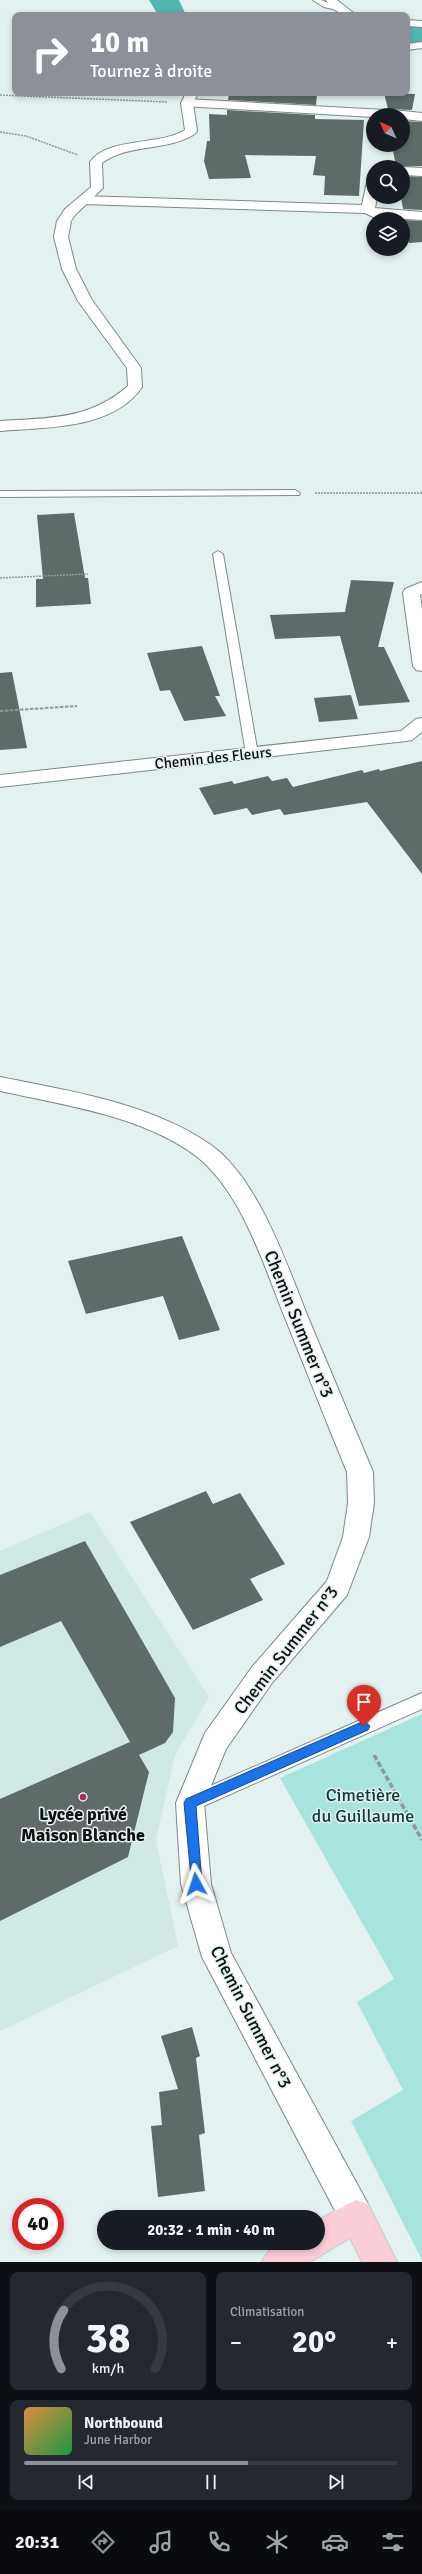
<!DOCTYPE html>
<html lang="fr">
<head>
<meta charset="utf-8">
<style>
	:root { --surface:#171b24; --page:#242831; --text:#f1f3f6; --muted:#9ea1a6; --line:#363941; --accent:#8c9099 }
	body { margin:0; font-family:Signika,sans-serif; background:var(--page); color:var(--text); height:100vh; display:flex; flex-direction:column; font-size:15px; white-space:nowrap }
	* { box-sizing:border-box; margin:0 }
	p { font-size:13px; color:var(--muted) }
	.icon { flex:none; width:22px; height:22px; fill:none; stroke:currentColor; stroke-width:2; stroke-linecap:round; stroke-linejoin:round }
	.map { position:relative; height:2262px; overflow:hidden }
	.details { display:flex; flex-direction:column; gap:10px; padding:10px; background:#0d0f14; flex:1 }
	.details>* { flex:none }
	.top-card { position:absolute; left:12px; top:12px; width:398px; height:84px; border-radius:8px; box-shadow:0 2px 6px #0003; background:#8c9099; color:#fff; overflow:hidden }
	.needle { width:26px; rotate:314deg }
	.tools { position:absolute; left:366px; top:108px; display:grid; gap:8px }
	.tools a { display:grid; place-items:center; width:44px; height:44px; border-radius:50%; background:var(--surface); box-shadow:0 2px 6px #0003; font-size:20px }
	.speed { position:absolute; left:12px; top:2198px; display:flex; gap:8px; font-size:20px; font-weight:700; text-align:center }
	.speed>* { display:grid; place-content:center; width:52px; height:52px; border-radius:50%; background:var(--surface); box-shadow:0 2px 6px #0003; line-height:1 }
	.speed .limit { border:6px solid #d22; background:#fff; color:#111 }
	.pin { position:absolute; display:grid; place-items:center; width:34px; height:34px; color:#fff; margin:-41px -17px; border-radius:50% 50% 50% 0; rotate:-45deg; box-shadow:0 0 4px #0007 }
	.pin .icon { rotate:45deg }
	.me { position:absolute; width:44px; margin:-22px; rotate:355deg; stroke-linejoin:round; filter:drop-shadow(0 0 3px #0008) }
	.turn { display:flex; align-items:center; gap:14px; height:84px; padding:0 12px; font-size:18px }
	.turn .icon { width:52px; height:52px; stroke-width:2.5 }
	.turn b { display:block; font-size:28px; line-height:34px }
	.big { font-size:30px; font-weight:700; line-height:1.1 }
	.details .tile { flex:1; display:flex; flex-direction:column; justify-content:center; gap:6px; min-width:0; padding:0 14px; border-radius:8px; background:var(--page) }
	.details .dial { align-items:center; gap:0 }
	.dial svg { height:104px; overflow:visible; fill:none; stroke:var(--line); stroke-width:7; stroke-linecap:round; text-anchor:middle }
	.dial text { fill:var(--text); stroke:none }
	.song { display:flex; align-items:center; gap:12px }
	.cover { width:48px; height:48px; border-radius:6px; background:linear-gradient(135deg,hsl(30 70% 55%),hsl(140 70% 35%)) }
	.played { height:4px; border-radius:2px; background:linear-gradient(90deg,var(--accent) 60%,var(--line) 60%) }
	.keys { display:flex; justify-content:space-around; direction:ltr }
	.heat { display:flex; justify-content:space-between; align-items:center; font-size:22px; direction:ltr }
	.details .tiles { flex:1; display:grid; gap:10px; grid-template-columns:1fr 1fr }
	.tile:last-child { grid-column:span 2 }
	.trip { position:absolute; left:97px; top:2210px; width:228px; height:40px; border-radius:20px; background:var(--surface); box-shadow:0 2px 6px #0003; font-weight:700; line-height:40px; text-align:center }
	.dock { display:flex; height:64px; justify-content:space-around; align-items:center; background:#090b0e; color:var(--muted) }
	.dock .icon { width:28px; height:28px }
	.dock .current { color:var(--accent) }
	.dock b { font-size:18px; color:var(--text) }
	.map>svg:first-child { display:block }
</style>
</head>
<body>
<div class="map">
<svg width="422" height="2262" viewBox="0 0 422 2262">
	<rect width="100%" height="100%" fill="#e3f1f0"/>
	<path fill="#d0e9e6" d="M90 1512 209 1697 175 1755 156 1840 178 1946 0 2031V1551Z"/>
	<path fill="#a7e4de" d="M422 1714V2260L351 2121 403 2090 357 2002 394 1979 280 1778Z"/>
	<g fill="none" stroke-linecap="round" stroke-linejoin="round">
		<path fill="#50b8b0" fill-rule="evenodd" d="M149 0H179L186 15H158Z
			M407 27H422V43H407Z"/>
	</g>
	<path fill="#5e6b69" d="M229 93H317L316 105 228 100Z
		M384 93 415 94 412 110 388 109Z
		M227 110 315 115V119L364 120 359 196 324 195 325 176 313 175 316 156 245 155 251 178 209 179 204 161 207 141H210L209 114 227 115Z
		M403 121 422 122V166L396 167 392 145H403Z
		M403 176 422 177V210L403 209 401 197H403Z
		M405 220 422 221V242L409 243Z
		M74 513 85 578H88L91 604 36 607V579H43L37 515Z
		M351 580 394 582 378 647H384L410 702 359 706 340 636 275 639 270 615 345 612Z
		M202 646 220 696H215L226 716 184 721 170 690 160 691 147 653Z
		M12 672 27 748 0 750V673Z
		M351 695 358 719 319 722 314 698Z
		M422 761V874L367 802 284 815 280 809 252 815 247 808 214 815 199 788 232 781 234 784 268 776 272 781 287 778 293 787 362 770 364 773 379 769 380 771Z
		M182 1236 220 1330 179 1340 163 1296 86 1314 68 1261Z
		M206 1491 213 1504 240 1493 285 1564 250 1579 263 1600 193 1630 130 1522Z
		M85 1541 175 1698 173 1732 165 1743 139 1755 149 1772 128 1857 0 1921V1799L130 1742 61 1621 0 1647V1575Z
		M192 2027 200 2056 196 2058 205 2133 199 2135 205 2191 158 2197 151 2126 162 2125 159 2092 178 2089 161 2036Z"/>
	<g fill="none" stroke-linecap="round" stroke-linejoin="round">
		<g stroke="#7c8988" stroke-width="2">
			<path id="service" d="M313 0H321L340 8 337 10 324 7Z
				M295 490 300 493 299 495 0 497V491Z
				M218 551 223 554 258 754 252 757 246 754 213 554Z
				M422 1693V1709L197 1809 191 1811 185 1809 182 1803 185 1797Z"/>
		</g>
		<g stroke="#7c8988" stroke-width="2">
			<path id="minor" d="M187 99 403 111 422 113V121L403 119V115H373V117L183 106 181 103Z
				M403 167 422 168V176L403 175Z
				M373 178V197H377L375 208 422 212V220L373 217 365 213 82 204 76 200 82 196 362 205 367 182Z
				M422 582V594L420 595 422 610V671L416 670 413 666 403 593 405 589Z
				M422 718V732L412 740 406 741 0 787V775L401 731 416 719Z"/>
		</g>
		<g stroke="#7c8988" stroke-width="2">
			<path id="tertiary" d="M326 0H337L356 15C341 15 334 12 326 0Z
				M407 20 422 21V27L407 26Z
				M422 42V48L407 50V44Z
				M186 93H198L193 103 197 131 195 134C166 152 129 143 102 163L103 188 75 215 71 221 68 237 76 269 92 300 141 368 142 387C113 430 45 427 0 431V421C48 418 89 420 128 386L127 368 78 301 62 269 54 237 57 221 65 209 91 187 90 162C107 137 159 146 185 130L181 103Z
				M0 1077C70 1091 151 1103 211 1145 259 1179 288 1268 310 1322 331 1372 352 1422 373 1472L374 1503 369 1537 347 1595 272 1683 226 1749 204 1803 211 1884 231 1953 368 2204 372 2216 368 2228 356 2232 344 2228 202 1957 181 1884 176 1803 205 1733 252 1667 327 1581 343 1537 348 1503 347 1472C326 1421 306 1370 285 1318 264 1266 242 1192 196 1156 143 1116 64 1105 0 1091Z"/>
		</g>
		<g stroke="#cacbca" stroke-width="2">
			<path id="primary" d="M356 2200 368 2204 397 2262H362L350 2238 310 2262H262C273 2236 294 2243 318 2243V2220Z"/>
		</g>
		<path stroke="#8e9998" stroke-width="1.5" stroke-dasharray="2 1" stroke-linecap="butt" d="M0 95 167 102
			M0 132 26 136 78 155
			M315 493H422
			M0 578 88 574"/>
		<path stroke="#8e9998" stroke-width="2" stroke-dasharray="3.5 1.5" stroke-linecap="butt" d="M0 711 77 706"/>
		<path stroke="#8e9998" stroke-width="3.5" stroke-dasharray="5.5 2.5" stroke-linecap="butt" d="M374 1755 422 1840"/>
		<use href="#service" fill="#fff" fill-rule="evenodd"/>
		<use href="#minor" fill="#fff" fill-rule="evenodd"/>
		<use href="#tertiary" fill="#fff" fill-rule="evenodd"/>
		<use href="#primary" fill="#facdd7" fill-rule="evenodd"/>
	</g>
	<path fill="#1a73e8" stroke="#114b97" d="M364 1721 370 1726 368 1730 196 1806 202 1884 196 1890 192 1888 184 1803 186 1799Z"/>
	<circle fill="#b42559" stroke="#e3f1f0" stroke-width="1.5" cx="83" cy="1797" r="4"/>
	<g text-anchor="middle" stroke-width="3" stroke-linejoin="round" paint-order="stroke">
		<g font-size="15" fill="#0c1110" stroke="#e3f1f0">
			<text transform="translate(213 758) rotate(-6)" y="5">Chemin des Fleurs</text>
		</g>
		<g font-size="18" fill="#0c1110" stroke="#e3f1f0">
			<text transform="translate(299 1324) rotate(68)" y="6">Chemin Summer n°3</text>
			<text transform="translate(286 1650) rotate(-52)" y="6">Chemin Summer n°3</text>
			<text transform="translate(251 2017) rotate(63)" y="6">Chemin Summer n°3</text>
		</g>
		<g font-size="18" fill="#0c3d3a" stroke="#e3f1f0">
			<text x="363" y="1801">Cimetière<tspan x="363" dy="21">du Guillaume</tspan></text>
		</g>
		<g font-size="18" font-weight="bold" fill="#0c1110" stroke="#e3f1f0">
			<text x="83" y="1820">Lycée privé<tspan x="83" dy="21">Maison Blanche</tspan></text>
		</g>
	</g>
</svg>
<div class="tools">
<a><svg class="needle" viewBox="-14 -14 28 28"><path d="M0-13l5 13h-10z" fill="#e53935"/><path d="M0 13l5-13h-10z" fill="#9ea1a6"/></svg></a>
<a><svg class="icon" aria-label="search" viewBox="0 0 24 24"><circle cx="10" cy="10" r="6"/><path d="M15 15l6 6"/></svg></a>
<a><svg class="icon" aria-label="layers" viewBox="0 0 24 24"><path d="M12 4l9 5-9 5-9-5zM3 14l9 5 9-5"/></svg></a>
</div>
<div class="speed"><div class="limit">40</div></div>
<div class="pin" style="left:364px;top:1726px;background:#d93025"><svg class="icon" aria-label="arrive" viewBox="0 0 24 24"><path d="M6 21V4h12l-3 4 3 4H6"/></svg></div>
<svg class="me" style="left:196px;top:1884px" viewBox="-20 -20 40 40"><path d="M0-17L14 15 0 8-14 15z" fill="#1a73e8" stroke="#fff" stroke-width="4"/></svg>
<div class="trip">20:32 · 1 min · 40 m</div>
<div class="top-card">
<div class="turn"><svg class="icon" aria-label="right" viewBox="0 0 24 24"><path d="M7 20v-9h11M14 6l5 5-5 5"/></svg><div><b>10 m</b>Tournez à droite</div></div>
</div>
</div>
<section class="details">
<div class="tiles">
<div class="tile dial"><svg viewBox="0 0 100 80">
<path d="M14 69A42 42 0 1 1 86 69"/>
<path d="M14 69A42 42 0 0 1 16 24" stroke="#8c9099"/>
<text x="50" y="56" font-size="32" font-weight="700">38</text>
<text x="50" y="72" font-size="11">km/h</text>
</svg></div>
<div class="tile"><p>Climatisation</p>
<div class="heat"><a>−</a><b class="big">20°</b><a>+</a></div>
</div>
<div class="tile">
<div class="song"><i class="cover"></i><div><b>Northbound</b><p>June Harbor</p></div></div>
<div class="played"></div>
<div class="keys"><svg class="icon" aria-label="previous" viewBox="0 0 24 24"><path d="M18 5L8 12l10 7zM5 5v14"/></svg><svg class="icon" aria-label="pause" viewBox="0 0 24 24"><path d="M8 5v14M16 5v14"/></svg><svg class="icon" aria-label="next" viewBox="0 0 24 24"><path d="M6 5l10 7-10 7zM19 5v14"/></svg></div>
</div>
</div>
</section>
<nav class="dock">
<b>20:31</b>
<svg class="icon current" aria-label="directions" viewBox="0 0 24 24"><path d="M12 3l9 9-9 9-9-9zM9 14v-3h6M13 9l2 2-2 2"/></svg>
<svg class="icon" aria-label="music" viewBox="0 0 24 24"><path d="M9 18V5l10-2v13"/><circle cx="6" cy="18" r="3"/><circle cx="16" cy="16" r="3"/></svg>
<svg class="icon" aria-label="phone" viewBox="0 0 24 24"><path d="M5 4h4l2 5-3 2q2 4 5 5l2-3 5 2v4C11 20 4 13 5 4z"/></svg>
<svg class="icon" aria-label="climate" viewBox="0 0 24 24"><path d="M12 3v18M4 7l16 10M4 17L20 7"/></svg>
<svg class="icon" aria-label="car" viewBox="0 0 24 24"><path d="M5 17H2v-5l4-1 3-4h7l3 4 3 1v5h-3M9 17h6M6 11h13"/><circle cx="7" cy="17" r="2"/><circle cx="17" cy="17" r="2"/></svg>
<svg class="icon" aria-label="filters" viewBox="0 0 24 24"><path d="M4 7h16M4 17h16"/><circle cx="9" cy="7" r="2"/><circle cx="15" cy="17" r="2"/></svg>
</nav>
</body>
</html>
